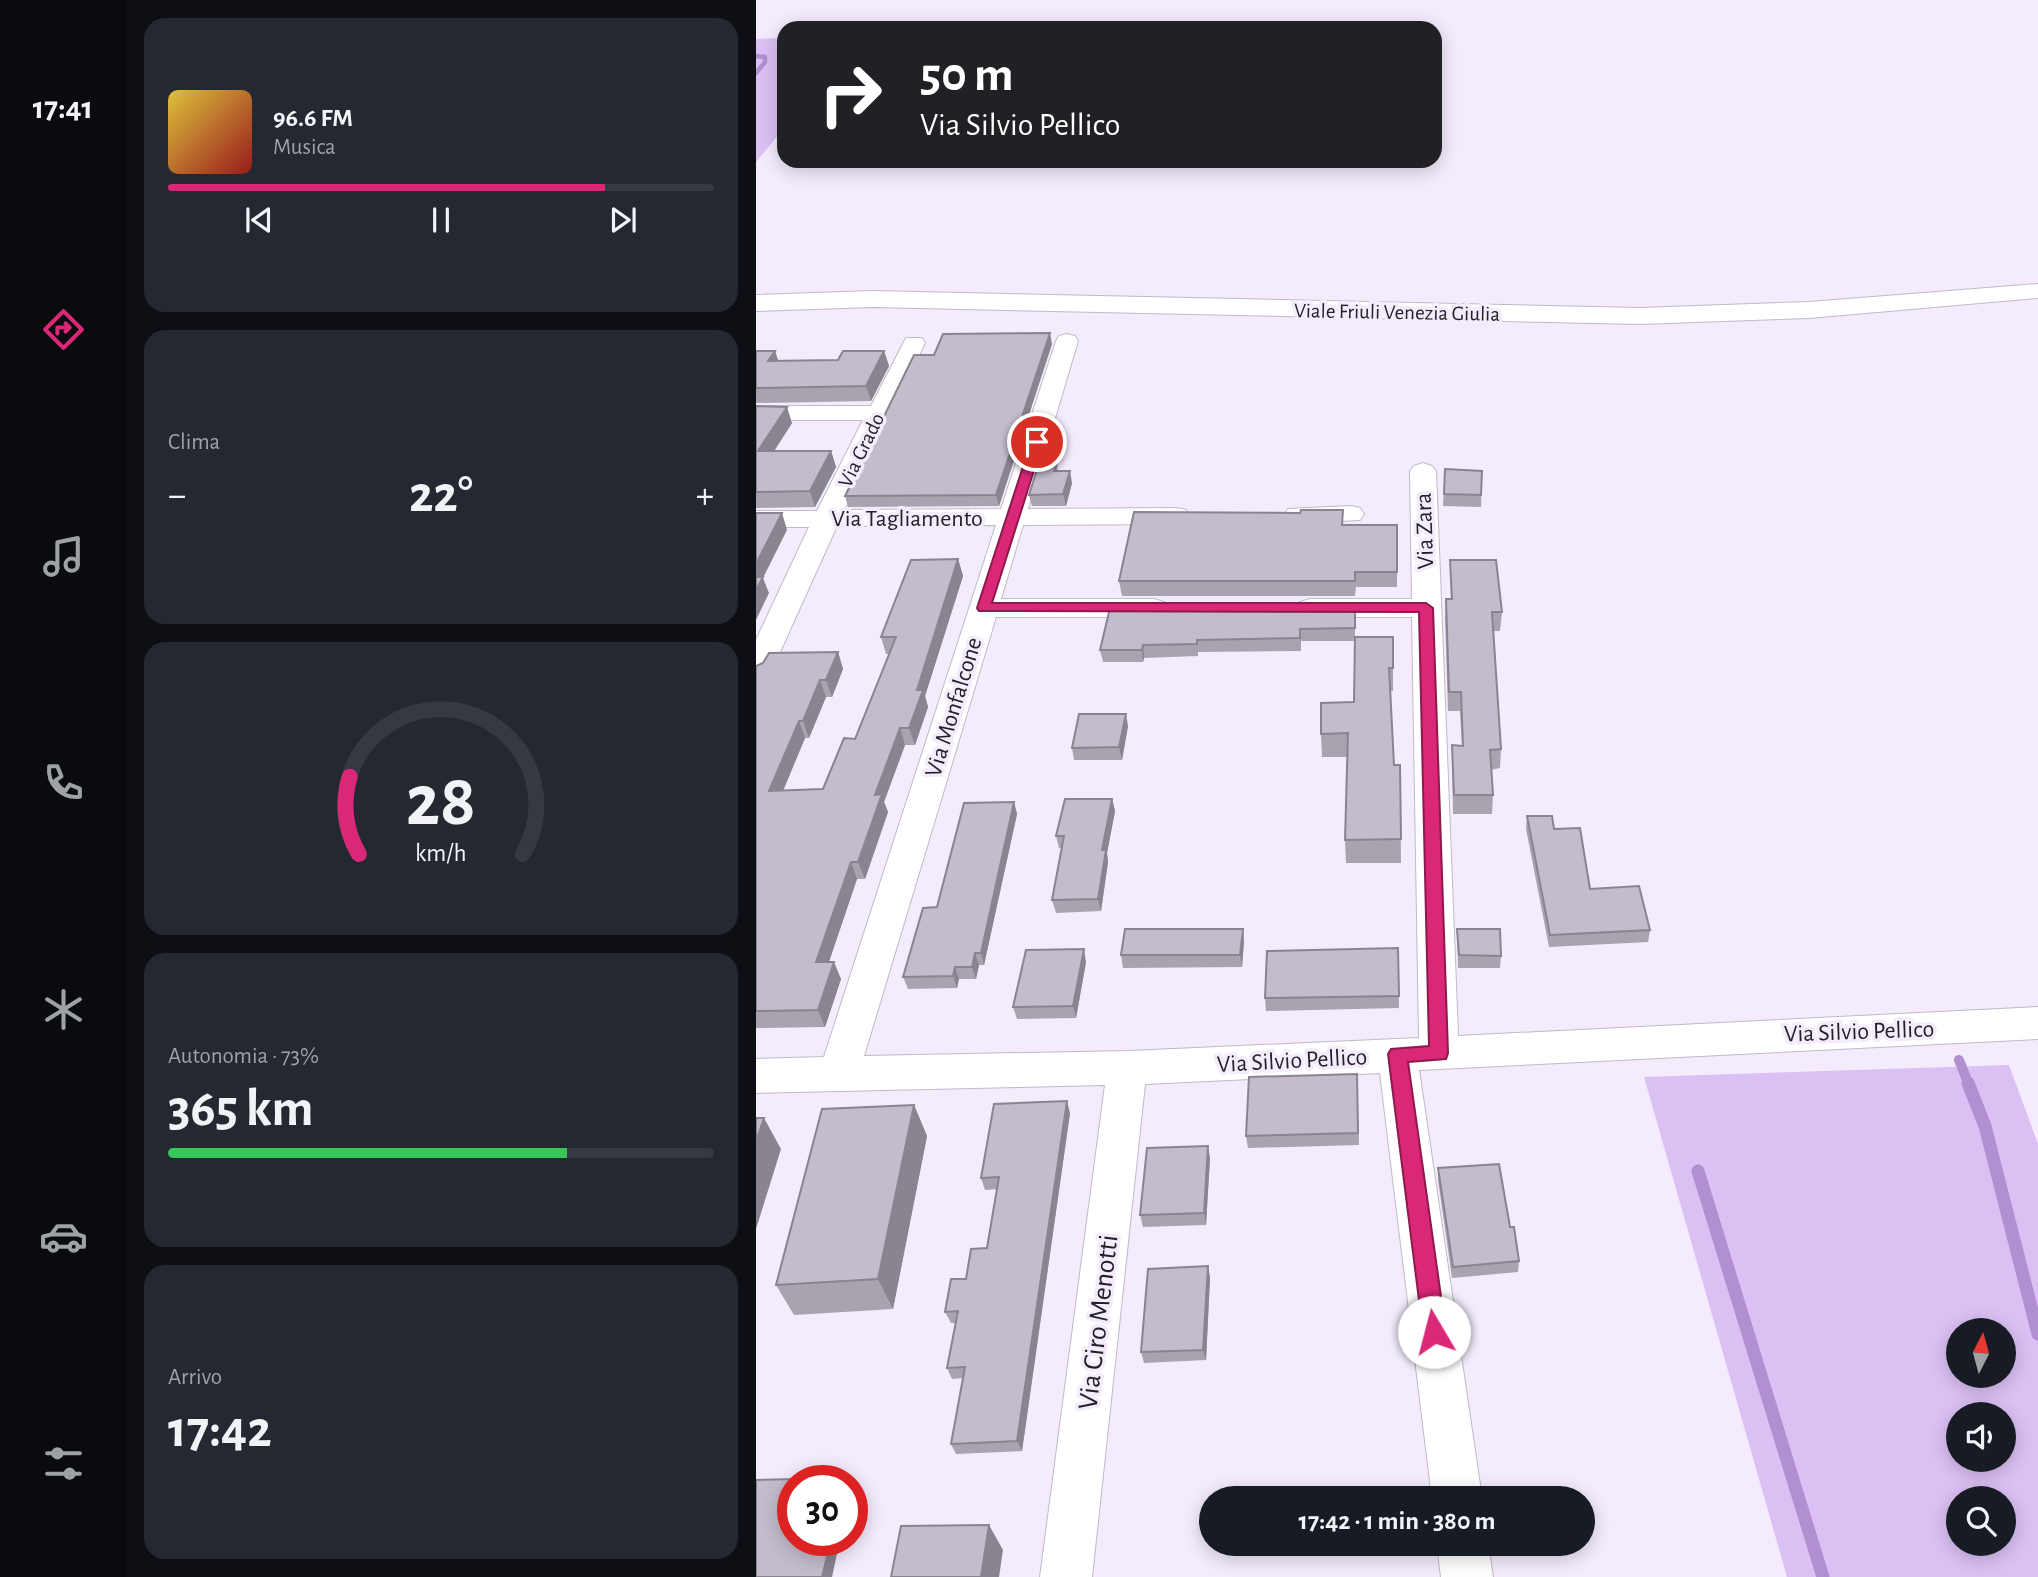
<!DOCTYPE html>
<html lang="it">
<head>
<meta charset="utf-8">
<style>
	:root { --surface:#171b24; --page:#242831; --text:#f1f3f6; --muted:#9ea1a6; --line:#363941; --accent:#db2777 }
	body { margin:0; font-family:"Alegreya Sans",sans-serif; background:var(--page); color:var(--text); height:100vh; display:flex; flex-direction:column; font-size:26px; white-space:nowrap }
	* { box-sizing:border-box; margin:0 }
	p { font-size:23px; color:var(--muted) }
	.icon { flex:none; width:38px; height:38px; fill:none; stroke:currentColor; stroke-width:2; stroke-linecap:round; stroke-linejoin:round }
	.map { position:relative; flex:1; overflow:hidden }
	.drawer { display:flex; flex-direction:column; gap:18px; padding:18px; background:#0d0f14; width:630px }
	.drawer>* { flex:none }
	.hud { position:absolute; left:21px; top:21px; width:665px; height:147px; border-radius:21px; box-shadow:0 4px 18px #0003; background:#202124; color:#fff; overflow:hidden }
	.needle { width:46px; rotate:6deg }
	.fabs { position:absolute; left:1190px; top:1318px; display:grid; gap:14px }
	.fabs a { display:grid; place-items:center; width:70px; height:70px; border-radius:50%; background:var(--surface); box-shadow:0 4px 18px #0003; font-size:35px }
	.speed { position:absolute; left:21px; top:1465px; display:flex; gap:14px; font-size:35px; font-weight:700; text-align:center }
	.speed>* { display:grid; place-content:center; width:91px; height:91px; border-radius:50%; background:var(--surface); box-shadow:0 4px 18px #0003; line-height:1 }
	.speed .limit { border:10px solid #d22; background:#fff; color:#111 }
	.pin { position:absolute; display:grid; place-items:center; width:60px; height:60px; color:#fff; margin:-30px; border:4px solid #fff; border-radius:50%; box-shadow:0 2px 7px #0007 }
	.me { position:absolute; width:77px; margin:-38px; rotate:352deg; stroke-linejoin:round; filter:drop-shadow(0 0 5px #0008) }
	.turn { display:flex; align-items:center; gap:24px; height:147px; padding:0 28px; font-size:32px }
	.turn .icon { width:91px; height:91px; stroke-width:2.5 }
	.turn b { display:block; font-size:49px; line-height:60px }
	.big { font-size:52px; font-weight:700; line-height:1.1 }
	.drawer .widget { flex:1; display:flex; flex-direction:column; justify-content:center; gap:10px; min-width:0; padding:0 24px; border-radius:21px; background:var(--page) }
	.drawer .dial { align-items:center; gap:0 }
	.dial svg { height:182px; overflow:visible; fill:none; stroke:var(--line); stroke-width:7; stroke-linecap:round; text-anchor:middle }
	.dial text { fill:var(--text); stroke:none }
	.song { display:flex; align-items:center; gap:21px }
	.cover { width:84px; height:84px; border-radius:10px; background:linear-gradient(135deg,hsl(50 70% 55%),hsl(0 70% 35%)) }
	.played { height:7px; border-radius:4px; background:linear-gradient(90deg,var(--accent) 80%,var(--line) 80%) }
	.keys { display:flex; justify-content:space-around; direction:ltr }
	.heat { display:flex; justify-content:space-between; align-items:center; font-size:38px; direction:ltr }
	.charge { height:10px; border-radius:5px; background:linear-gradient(90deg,#34c759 73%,var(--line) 0) }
	.trip { position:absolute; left:443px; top:1486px; width:396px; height:70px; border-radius:35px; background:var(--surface); box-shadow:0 4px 18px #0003; font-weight:700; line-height:70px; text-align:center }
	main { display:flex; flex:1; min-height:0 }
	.menu { display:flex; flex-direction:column; width:126px; justify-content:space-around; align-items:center; background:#090b0e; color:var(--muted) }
	.menu .icon { width:49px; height:49px }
	.menu .on { color:var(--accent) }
	.menu b { font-size:32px; color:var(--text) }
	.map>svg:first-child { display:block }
</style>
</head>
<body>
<main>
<nav class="menu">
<b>17:41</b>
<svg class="icon on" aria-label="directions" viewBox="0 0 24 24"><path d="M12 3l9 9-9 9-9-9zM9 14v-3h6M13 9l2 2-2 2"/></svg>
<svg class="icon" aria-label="music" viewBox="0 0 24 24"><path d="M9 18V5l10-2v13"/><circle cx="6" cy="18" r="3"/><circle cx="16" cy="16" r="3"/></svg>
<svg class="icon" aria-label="phone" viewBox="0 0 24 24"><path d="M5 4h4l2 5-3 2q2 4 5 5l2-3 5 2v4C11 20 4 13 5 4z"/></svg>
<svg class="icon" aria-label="climate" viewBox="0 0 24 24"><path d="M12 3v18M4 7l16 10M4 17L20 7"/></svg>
<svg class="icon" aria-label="car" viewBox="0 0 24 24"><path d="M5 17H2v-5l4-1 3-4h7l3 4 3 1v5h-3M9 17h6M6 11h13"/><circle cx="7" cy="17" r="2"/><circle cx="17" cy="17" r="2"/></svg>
<svg class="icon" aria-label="filters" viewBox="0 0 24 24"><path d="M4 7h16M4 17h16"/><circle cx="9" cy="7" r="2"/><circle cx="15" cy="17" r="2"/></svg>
</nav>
<section class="drawer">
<div class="widget">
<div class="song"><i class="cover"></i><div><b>96.6 FM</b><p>Musica</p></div></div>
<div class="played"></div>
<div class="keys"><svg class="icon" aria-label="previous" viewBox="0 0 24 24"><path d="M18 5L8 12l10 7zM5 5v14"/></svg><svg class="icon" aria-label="pause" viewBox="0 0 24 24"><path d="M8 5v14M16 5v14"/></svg><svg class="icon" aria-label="next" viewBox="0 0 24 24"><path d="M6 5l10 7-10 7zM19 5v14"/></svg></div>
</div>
<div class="widget"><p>Clima</p>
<div class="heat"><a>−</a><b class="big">22°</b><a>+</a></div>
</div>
<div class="widget dial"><svg viewBox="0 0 100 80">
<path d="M14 69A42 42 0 1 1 86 69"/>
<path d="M14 69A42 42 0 0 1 10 35" stroke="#db2777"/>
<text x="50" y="56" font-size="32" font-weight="700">28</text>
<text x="50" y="72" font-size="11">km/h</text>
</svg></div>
<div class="widget"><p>Autonomia · 73%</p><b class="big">365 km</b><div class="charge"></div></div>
<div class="widget"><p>Arrivo</p><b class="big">17:42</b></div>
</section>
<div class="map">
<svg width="1282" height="1577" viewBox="0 0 1282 1577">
	<rect width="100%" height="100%" fill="#f4ebfc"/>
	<path fill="#dbc0f4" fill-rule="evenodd" d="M28 38V128L0 162V39Z
		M1253 1065 1282 1144V1577H1031L888 1077ZM1202 1330H1248V1376H1202ZM1202 1414H1248V1460H1202ZM1202 1498H1248V1544H1202Z"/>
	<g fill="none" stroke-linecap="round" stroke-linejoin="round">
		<path stroke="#b28fd0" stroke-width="4.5" d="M0 56 9 57V62L0 73"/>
		<path stroke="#b28fd0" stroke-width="10" d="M1203 1060 1213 1085"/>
		<path stroke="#b28fd0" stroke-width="13" d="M1212 1083 1229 1126 1282 1334
			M942 1171 1067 1577"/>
		<g stroke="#c0b9c8" stroke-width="2">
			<path id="minor" d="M311 334 319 336 322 341 272 509 421 508 430 510 434 516 430 522 421 524 267 525 245 599H398L408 602 412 608 408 614 398 617H240L108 1056 374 1051 663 1038 656 617H554L544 614 540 608 544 602 554 599H656L654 471 658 466 667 463 676 466 680 471 702 1036 1282 1007V1039L663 1070 726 1498H676L624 1073 389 1084 336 1577H284L349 1085 0 1093V1059L68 1057 240 525 81 526 15 672 11 679 0 682V640L53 527H0V511H61L107 420H0V406H115L150 338H166L169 343 88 510 245 509 300 341 303 336Z
				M595 506 604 508 608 514 604 520 541 523 532 521 528 515 532 509Z
				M681 1544H732L737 1577H685Z"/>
		</g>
		<g stroke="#c0b9c8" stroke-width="2">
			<path id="tertiary" d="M1282 284V298L1053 318 884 324 117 307 0 311V295L117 291 884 308 1053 302Z"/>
		</g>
		<use href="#minor" fill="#fff" fill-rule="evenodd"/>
		<use href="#tertiary" fill="#fff" fill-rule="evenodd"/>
	</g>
	<path fill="#a9a2af" d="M296 344 243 506 92 507 89 496 178 355Z
		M0 351H19L22 361 82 360 128 351 133 366 115 401 0 403Z
		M0 406 36 423 18 451H75L80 467 59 507 0 508Z
		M301 463 302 471 316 483 310 506H276L273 495Z
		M689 469 726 471 725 507 687 506Z
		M641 525V587H600L599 596H366L363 581Z
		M202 559 207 576 169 696 172 707 159 745H149L128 802 132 812 109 879H101L73 962 85 979 69 1027 0 1028V666L82 652 87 669 76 697H70L53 738H49L27 790 67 789 99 739 133 654H130L125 637Z
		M694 560 746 612 744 631H737L745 749 744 768 735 770 737 795 736 814H697L696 765V745L706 746 704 711H692L689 618 690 599H695Z
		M599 608V641H545V651L442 652V656L388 658 387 662H347L344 650Z
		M637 637V691H634L638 765H644L645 863H590L589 840 591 757H566L565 734 598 702Z
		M372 726 366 760H318L316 748Z
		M356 799 359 811 351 853 352 862 345 911 300 913 296 900 306 848H303L300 836Z
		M258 802 261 814 228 965H223L220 979H203L201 988 152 989 147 977 181 907Z
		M771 816 798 829 834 889 894 930 892 942 793 947 770 829Z
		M487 929 488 941 486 967 367 968 365 955Z
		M701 929 745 956 744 968H702Z
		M642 948 643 1008 510 1011 509 998Z
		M330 962 320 1018 261 1019 257 1007Z
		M601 1074 603 1145 492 1148 490 1136Z
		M158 1105 171 1136 137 1309 38 1315 20 1285Z
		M314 1113 266 1451 200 1454 195 1444 207 1378 196 1379 191 1368 200 1323H195L189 1312 210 1279 231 1248 241 1189 229 1190 225 1178Z
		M454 1158 450 1225 387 1227 384 1215Z
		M682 1168 754 1227 763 1261 762 1272 696 1278 682 1180Z
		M452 1266 454 1278 450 1360 388 1363 385 1352Z"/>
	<path fill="#89848f" d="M294 333 296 344 243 506 240 495Z
		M19 351 24 366 12 361Z
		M128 351 133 366 115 401 110 386Z
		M31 407 36 423 8 467 2 451Z
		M75 451 80 467 59 507 54 491Z
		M314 471 316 483 310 506 307 494Z
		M26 513 31 530 7 578 13 593 0 620V564Z
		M202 559 207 576 169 696 172 707 159 745 153 728 161 690Z
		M387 645 388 658 387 662 386 650Z
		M82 652 87 669 76 697 70 680Z
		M64 680 70 697 53 738 47 721Z
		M370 714 372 726 366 760 363 747Z
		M43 721 49 738 20 808 13 791Z
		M144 728 149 745 128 802 132 812 109 879 102 862 119 795Z
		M356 799 359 811 351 853 352 862 345 911 342 899 346 850Z
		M258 802 261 814 228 965 225 953Z
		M95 862 101 879 67 979 60 962Z
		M487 929 488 941 486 967 484 955Z
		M328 949 330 962 320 1018 317 1006Z
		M219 953 223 965 220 979 216 967Z
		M78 962 85 979 69 1027 62 1010Z
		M199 967 203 979 201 988 197 976Z
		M311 1101 314 1113 266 1451 261 1441Z
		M158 1105 171 1136 137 1309 122 1279Z
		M8 1118 25 1149 0 1229V1141Z
		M452 1146 454 1158 450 1225 448 1213Z
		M452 1266 454 1278 450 1360 447 1350Z
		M233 1525 247 1550 243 1577H225Z
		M75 1540H84L76 1577H66Z"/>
	<path fill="#c4bccc" stroke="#89848f" stroke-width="2" d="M294 333 240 495 89 496 158 355H178L187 334Z
		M0 351H19L12 361 82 360 87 351H128L110 386 0 388Z
		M0 406 31 407 2 451H75L54 491 0 492Z
		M283 463H301L298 471H314L307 494 273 495Z
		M689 469 726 471 725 495 688 494Z
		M545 510H587L586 525H641V572H599V581H363L378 512 544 513Z
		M0 513H26L0 564Z
		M202 559 161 690H167L153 728H144L119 795 126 794 102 862H95L60 962H78L62 1010 0 1011V666L7 663 13 653 82 652 70 680H64L47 721H43L13 791 67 789 88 738 99 739 140 637H125L155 560Z
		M694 560H740L746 612H736L745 749 734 750 737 795H698L696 745 707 746 705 692H693L690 599H696Z
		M0 577H7L0 590Z
		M354 608H599V628L544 629V638L441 640V644L387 645 386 650H344Z
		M599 637H637V668H633L638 765H644L645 839 589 840 592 733 565 734V703L598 702Z
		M323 714H370L363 747 316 748Z
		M309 799H356L346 850H350L342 899 296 900 308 836H300Z
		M258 802 225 953H219L216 967H199L197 976 147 977 167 908 181 907 208 803Z
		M771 816H796L798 829 824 828 834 889 883 886 894 930 794 935Z
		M369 929H487L484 955H365Z
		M701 929H744L745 956 703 955Z
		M642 948 643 996 509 998 511 951Z
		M328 949 317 1006 257 1007 270 950Z
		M601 1074 602 1133 490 1136 493 1077Z
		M311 1101 261 1441 195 1444 209 1367 191 1368 202 1311 189 1312 195 1279H210L215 1249 231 1248 243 1177 225 1178 238 1104Z
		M158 1105 122 1279 20 1285 66 1109Z
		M0 1118H8L0 1141Z
		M452 1146 448 1213 384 1215 391 1148Z
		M743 1164 754 1227H758L763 1261 697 1267 682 1168Z
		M452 1266 447 1350 385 1352 392 1269Z
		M90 1478 89 1480H37V1540H75L66 1577H0V1480Z
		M233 1525 225 1577H135L145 1526Z"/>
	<path fill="#db2777" stroke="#8e194d" stroke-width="2" d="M281 439 287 442 236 603H670L677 608 692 1053 690 1059 652 1062 690 1332 686 1339 678 1342 671 1339 667 1332 632 1054 635 1049 673 1046 663 612 223 611 221 608 275 442Z"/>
	<g text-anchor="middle" stroke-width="7" stroke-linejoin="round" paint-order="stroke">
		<g font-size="21" fill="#252227" stroke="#f4ebfc">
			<text transform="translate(641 312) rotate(1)" y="7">Viale Friuli Venezia Giulia</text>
			<text transform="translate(105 450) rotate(-64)" y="7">Via Grado</text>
		</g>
		<g font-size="24" fill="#252227" stroke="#f4ebfc">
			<text x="151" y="526">Via Tagliamento</text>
			<text transform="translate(668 531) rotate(-92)" y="8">Via Zara</text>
			<text transform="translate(197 707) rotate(-73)" y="8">Via Monfalcone</text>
			<text transform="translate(1103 1031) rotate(-2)" y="8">Via Silvio Pellico</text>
			<text transform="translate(536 1060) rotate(-3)" y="8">Via Silvio Pellico</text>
		</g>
		<g font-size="28" fill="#252227" stroke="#f4ebfc">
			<text transform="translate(341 1322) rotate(-83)" y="10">Via Ciro Menotti</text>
		</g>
	</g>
</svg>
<div class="fabs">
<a><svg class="needle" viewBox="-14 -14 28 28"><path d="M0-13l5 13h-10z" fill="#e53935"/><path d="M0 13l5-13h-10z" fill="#9ea1a6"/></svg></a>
<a><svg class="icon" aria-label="sound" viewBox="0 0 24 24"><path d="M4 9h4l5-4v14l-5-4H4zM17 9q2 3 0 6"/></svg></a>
<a><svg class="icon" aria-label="search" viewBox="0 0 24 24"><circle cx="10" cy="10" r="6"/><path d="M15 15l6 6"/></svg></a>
</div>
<div class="speed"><div class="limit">30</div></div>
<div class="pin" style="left:281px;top:442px;background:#d93025"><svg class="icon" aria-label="arrive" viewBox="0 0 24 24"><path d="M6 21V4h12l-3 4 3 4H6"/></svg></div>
<svg class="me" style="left:678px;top:1332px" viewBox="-20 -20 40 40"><circle r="19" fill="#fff"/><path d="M0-13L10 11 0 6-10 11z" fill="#db2777"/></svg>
<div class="trip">17:42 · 1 min · 380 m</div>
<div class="hud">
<div class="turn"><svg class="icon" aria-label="right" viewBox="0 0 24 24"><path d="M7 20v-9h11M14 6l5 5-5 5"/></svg><div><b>50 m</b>Via Silvio Pellico</div></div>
</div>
</div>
</main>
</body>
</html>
